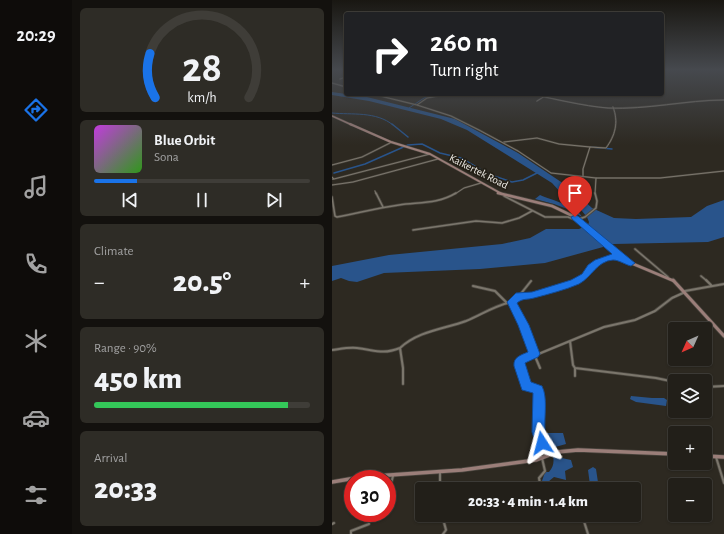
<!DOCTYPE html>
<html lang="en">
<head>
<meta charset="utf-8">
<style>
	:root { --surface:#221f19; --page:#2e2c26; --text:#f1f3f6; --muted:#a2a2a2; --line:#3f3d38; --accent:#1a73e8 }
	body { margin:0; font-family:"Alegreya Sans",sans-serif; background:var(--page); color:var(--text); height:100vh; display:flex; flex-direction:column; font-size:15px; white-space:nowrap }
	* { box-sizing:border-box; margin:0 }
	p { font-size:13px; color:var(--muted) }
	.icon { flex:none; width:22px; height:22px; fill:none; stroke:currentColor; stroke-width:2; stroke-linecap:round; stroke-linejoin:round }
	.map { position:relative; flex:1; overflow:hidden }
	.sheet { display:flex; flex-direction:column; gap:8px; padding:8px; background:#13110e; width:260px }
	.sheet>* { flex:none }
	.hud { position:absolute; left:12px; top:12px; width:320px; height:84px; border-radius:4px; box-shadow:0 1px 3px #0004,0 0 0 1px var(--line); background:#202124; color:#fff; overflow:hidden }
	.needle { width:26px; rotate:225deg }
	.tools { position:absolute; left:336px; top:322px; display:grid; gap:8px }
	.tools a { display:grid; place-items:center; width:44px; height:44px; border-radius:4px; background:var(--surface); box-shadow:0 1px 3px #0004,0 0 0 1px var(--line); font-size:20px }
	.speed { position:absolute; left:12px; top:470px; display:flex; gap:8px; font-size:20px; font-weight:700; text-align:center }
	.speed>* { display:grid; place-content:center; width:52px; height:52px; border-radius:50%; background:var(--surface); box-shadow:0 1px 3px #0004,0 0 0 1px var(--line); line-height:1 }
	.speed .limit { border:6px solid #d22; background:#fff; color:#111 }
	.pin { position:absolute; display:grid; place-items:center; width:34px; height:34px; color:#fff; margin:-41px -17px; border-radius:50% 50% 50% 0; rotate:-45deg; box-shadow:0 0 4px #0007 }
	.pin .icon { rotate:45deg }
	.me { position:absolute; width:44px; margin:-22px; rotate:351deg; stroke-linejoin:round; filter:drop-shadow(0 0 3px #0008) }
	.turn { display:flex; align-items:center; gap:14px; height:84px; padding:0 20px; font-size:18px }
	.turn .icon { width:52px; height:52px; stroke-width:2.5 }
	.turn b { display:block; font-size:28px; line-height:34px }
	.big { font-size:30px; font-weight:800; line-height:1.1 }
	.sheet .tile { flex:1; display:flex; flex-direction:column; justify-content:center; gap:6px; min-width:0; padding:0 14px; border-radius:6px; background:var(--page) }
	.sheet .dial { align-items:center; gap:0 }
	.dial svg { height:104px; overflow:visible; fill:none; stroke:var(--line); stroke-width:7; stroke-linecap:round; text-anchor:middle }
	.dial text { fill:var(--text); stroke:none }
	.song { display:flex; align-items:center; gap:12px }
	.cover { width:48px; height:48px; border-radius:6px; background:linear-gradient(135deg,hsl(290 70% 55%),hsl(110 70% 35%)) }
	.played { height:4px; border-radius:2px; background:linear-gradient(90deg,var(--accent) 20%,var(--line) 20%) }
	.keys { display:flex; justify-content:space-around; direction:ltr }
	.heat { display:flex; justify-content:space-between; align-items:center; font-size:22px; direction:ltr }
	.charge { height:6px; border-radius:3px; background:linear-gradient(90deg,#34c759 90%,var(--line) 0) }
	.trip { position:absolute; left:83px; top:482px; width:226px; height:40px; border-radius:4px; background:var(--surface); box-shadow:0 1px 3px #0004,0 0 0 1px var(--line); font-weight:800; line-height:40px; text-align:center }
	main { display:flex; flex:1; min-height:0 }
	.dock { display:flex; flex-direction:column; width:72px; justify-content:space-around; align-items:center; background:#0e0c0a; color:var(--muted) }
	.dock .icon { width:28px; height:28px }
	.dock .on { color:var(--accent) }
	.dock b { font-size:18px; color:var(--text) }
	.map>svg:first-child { display:block }
</style>
</head>
<body>
<main>
<nav class="dock">
<b>20:29</b>
<svg class="icon on" aria-label="directions" viewBox="0 0 24 24"><path d="M12 3l9 9-9 9-9-9zM9 14v-3h6M13 9l2 2-2 2"/></svg>
<svg class="icon" aria-label="music" viewBox="0 0 24 24"><path d="M9 18V5l10-2v13"/><circle cx="6" cy="18" r="3"/><circle cx="16" cy="16" r="3"/></svg>
<svg class="icon" aria-label="phone" viewBox="0 0 24 24"><path d="M5 4h4l2 5-3 2q2 4 5 5l2-3 5 2v4C11 20 4 13 5 4z"/></svg>
<svg class="icon" aria-label="climate" viewBox="0 0 24 24"><path d="M12 3v18M4 7l16 10M4 17L20 7"/></svg>
<svg class="icon" aria-label="car" viewBox="0 0 24 24"><path d="M5 17H2v-5l4-1 3-4h7l3 4 3 1v5h-3M9 17h6M6 11h13"/><circle cx="7" cy="17" r="2"/><circle cx="17" cy="17" r="2"/></svg>
<svg class="icon" aria-label="filters" viewBox="0 0 24 24"><path d="M4 7h16M4 17h16"/><circle cx="9" cy="7" r="2"/><circle cx="15" cy="17" r="2"/></svg>
</nav>
<section class="sheet">
<div class="tile dial"><svg viewBox="0 0 100 80">
<path d="M14 69A42 42 0 1 1 86 69"/>
<path d="M14 69A42 42 0 0 1 10 35" stroke="#1a73e8"/>
<text x="50" y="56" font-size="32" font-weight="700">28</text>
<text x="50" y="72" font-size="11">km/h</text>
</svg></div>
<div class="tile">
<div class="song"><i class="cover"></i><div><b>Blue Orbit</b><p>Sona</p></div></div>
<div class="played"></div>
<div class="keys"><svg class="icon" aria-label="previous" viewBox="0 0 24 24"><path d="M18 5L8 12l10 7zM5 5v14"/></svg><svg class="icon" aria-label="pause" viewBox="0 0 24 24"><path d="M8 5v14M16 5v14"/></svg><svg class="icon" aria-label="next" viewBox="0 0 24 24"><path d="M6 5l10 7-10 7zM19 5v14"/></svg></div>
</div>
<div class="tile"><p>Climate</p>
<div class="heat"><a>−</a><b class="big">20.5°</b><a>+</a></div>
</div>
<div class="tile"><p>Range · 90%</p><b class="big">450 km</b><div class="charge"></div></div>
<div class="tile"><p>Arrival</p><b class="big">20:33</b></div>
</section>
<div class="map">
<svg width="392" height="534" viewBox="0 0 392 534">
	<rect width="100%" height="100%" fill="#2d2921"/>
	<path fill="#29548b" d="M0 92 35 97 123 119 186 153 238 188 260 208 282 218 304 219 359 217 375 206 392 200V237L376 242 282 244 213 263 148 269 52 273 25 282 17 281 9 278 0 281V266L57 255 170 244 198 238 214 229H247L256 225 257 222 255 217 239 198 231 195 220 183 135 130 109 119 37 101 0 95Z
		M208 195C219 200 245 206 250 217L238 210 222 204 203 199Z
		M299 396 320 398H332L335 400 334 406 304 402 298 399Z
		M212 433H231L234 444 216 449 211 439Z
		M224 454 225 457 239 460 241 467 233 471 234 480 222 477 211 486 210 481 213 472H217C222 466 222 462 221 455Z
		M261 467 264 469 267 489H260L258 485 256 470Z"/>
	<g fill="none" stroke-linecap="round" stroke-linejoin="round">
		<path stroke="#29548b" stroke-width="1" d="M77 108 92 98 103 96
			M0 113C20 115 44 111 61 125"/>
		<path stroke="#29548b" stroke-width="1.5" d="M60 124 76 137
			M259 147 280 149
			M2 173 33 164 76 145 90 144 108 153 129 158 156 174 180 182 191 180 207 172"/>
		<g stroke="#4a463f" stroke-width="2">
			<path id="minor-far2" d="M8 79 14 77
				M0 83 14 87
				M40 94 85 105
				M117 94 95 98 85 105 119 116 147 130 186 151 219 173 264 178
				M198 94C224 99 250 106 276 108 315 110 354 100 392 100
				M205 101 213 96
				M172 142 205 138 227 144 258 147
				M0 165 30 157 60 142
				M0 177 2 179H0
				M251 177V169L258 147 274 148C283 136 287 122 281 107
				M2 179 98 154
				M0 185 21 182 106 159
				M43 191 44 194
				M123 194 132 188 149 183
				M263 194 264 178H328L392 171"/>
		</g>
		<g stroke="#4a463f" stroke-width="3">
			<path id="minor-far1" d="M44 193 51 207
				M172 196 213 217H236L244 220 253 217 264 208 265 201 263 193
				M0 197 3 216 5 217C26 213 46 208 67 205 87 202 106 204 124 193
				M81 230 144 221 170 223 187 218 200 211
				M303 249 336 277
				M369 276 375 281
				M243 281C256 274 267 255 284 257 289 258 294 261 299 263"/>
		</g>
		<g stroke="#4a463f" stroke-width="3.5">
			<path id="minor" d="M374 280 379 285
				M141 286 163 291 175 303
				M353 291 392 284
				M187 296 199 281
				M180 302 187 296 200 295 245 280
				M238 341 241 365 243 368
				M0 350C8 349 17 347 25 348 43 350 50 355 68 348
				M243 376V368L324 378 343 382
				M71 384V368L68 348C86 331 112 329 134 321 149 315 163 305 180 302L208 368
				M373 387 392 386
				M215 455 207 432V392L206 389 194 387 187 362 272 327 303 320 323 311 340 298 351 293
				M384 457 392 483
				M108 472V489
				M209 489 207 478 213 471 210 458
				M55 499 61 476
				M110 515 114 530 111 534
				M250 515 256 534
				M0 524 2 523
				M19 534V531L37 524 36 513"/>
		</g>
		<g stroke="#4a463f" stroke-width="2.5">
			<path id="secondary-far4" d="M0 116 20 125"/>
		</g>
		<g stroke="#4a463f" stroke-width="3">
			<path id="secondary-far3" d="M18 124 59 142 98 154 170 194"/>
		</g>
		<g stroke="#4a463f" stroke-width="4">
			<path id="secondary-far2" d="M166 193 220 206 243 217
				M278 247 299 263 342 281"/>
		</g>
		<g stroke="#4a463f" stroke-width="4.5">
			<path id="secondary-far1" d="M341 280 392 336"/>
		</g>
		<g stroke="#4a463f" stroke-width="5">
			<path id="secondary" d="M373 456 392 457
				M0 482 29 477 130 470 204 460 225 452 246 450 343 454"/>
		</g>
		<use href="#minor-far2" stroke="#7b766c" stroke-width="1"/>
		<use href="#minor-far1" stroke="#7b766c" stroke-width="1.5"/>
		<use href="#minor" stroke="#7b766c" stroke-width="2"/>
		<use href="#secondary-far4" stroke="#9b7e79" stroke-width="1.5"/>
		<use href="#secondary-far3" stroke="#9b7e79" stroke-width="2"/>
		<use href="#secondary-far2" stroke="#9b7e79" stroke-width="2.5"/>
		<use href="#secondary-far1" stroke="#9b7e79" stroke-width="3"/>
		<use href="#secondary" stroke="#9b7e79" stroke-width="3.5"/>
		<g stroke="#4a463f" stroke-width="4" stroke-linecap="butt">
			<path id="secondary-bridge" d="M243 217 278 247"/>
		</g>
		<use href="#secondary-bridge" stroke="#9b7e79" stroke-width="2.5"/>
	</g>
	<linearGradient id="sky" x2="0" y2="1"><stop stop-color="#191712"/><stop offset="0.48" stop-color="#46494e"/><stop offset="1" stop-color="#46494e" stop-opacity="0"/></linearGradient>
	<rect width="392" height="145" fill="url(#sky)"/>
	<path fill="#1a73e8" stroke="#114b97" d="M243 215 246 216 303 263 299 266C294 265 287 260 281 260 265 261 260 277 247 284 233 290 217 294 202 298 195 300 191 298 185 303L197 325 208 354 206 357 193 363 199 382 210 386C216 398 212 416 213 430 214 437 217 441 215 448L210 450 205 448 200 432 201 393 190 390 182 366C181 357 189 355 196 352L186 325 175 302 184 293 200 292 239 280 250 274 256 265 263 260 280 254 240 219 239 217Z"/>
	<g text-anchor="middle" stroke-width="3.5" stroke-linejoin="round" paint-order="stroke">
		<g font-size="11" fill="#efece6" stroke="#242017">
			<text transform="translate(147 171) rotate(27)" y="4">Kaikertek Road</text>
		</g>
	</g>
</svg>
<div class="tools">
<a><svg class="needle" viewBox="-14 -14 28 28"><path d="M0-13l5 13h-10z" fill="#e53935"/><path d="M0 13l5-13h-10z" fill="#a2a2a2"/></svg></a>
<a><svg class="icon" aria-label="layers" viewBox="0 0 24 24"><path d="M12 4l9 5-9 5-9-5zM3 14l9 5 9-5"/></svg></a>
<a>+</a>
<a>−</a>
</div>
<div class="speed"><div class="limit">30</div></div>
<div class="pin" style="left:243px;top:217px;background:#d93025"><svg class="icon" aria-label="arrive" viewBox="0 0 24 24"><path d="M6 21V4h12l-3 4 3 4H6"/></svg></div>
<svg class="me" style="left:210px;top:443px" viewBox="-20 -20 40 40"><path d="M0-17L14 15 0 8-14 15z" fill="#1a73e8" stroke="#fff" stroke-width="4"/></svg>
<div class="trip">20:33 · 4 min · 1.4 km</div>
<div class="hud">
<div class="turn"><svg class="icon" aria-label="right" viewBox="0 0 24 24"><path d="M7 20v-9h11M14 6l5 5-5 5"/></svg><div><b>260 m</b>Turn right</div></div>
</div>
</div>
</main>
</body>
</html>
